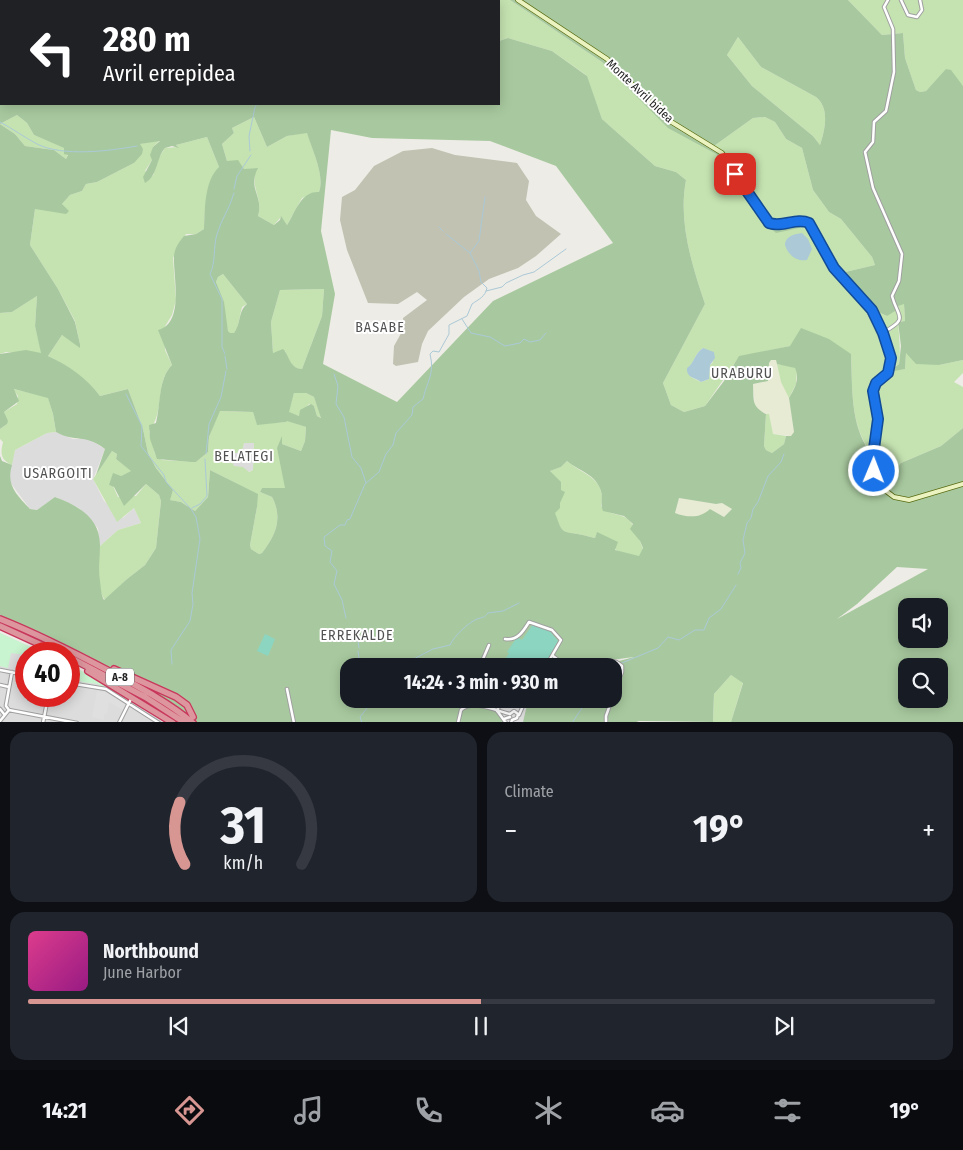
<!DOCTYPE html>
<html lang="en">
<head>
<meta charset="utf-8">
<style>
	:root { --surface:#171b24; --page:#20242c; --text:#f1f3f6; --muted:#9ea1a6; --line:#363941; --accent:#d79691 }
	body { margin:0; font-family:"Fira Sans Condensed",sans-serif; background:var(--page); color:var(--text); height:100vh; display:flex; flex-direction:column; font-size:19px; white-space:nowrap }
	* { box-sizing:border-box; margin:0 }
	p { font-size:16px; color:var(--muted) }
	.icon { flex:none; width:28px; height:28px; fill:none; stroke:currentColor; stroke-width:2; stroke-linecap:round; stroke-linejoin:round }
	.map { position:relative; height:722px; overflow:hidden }
	.drawer { display:flex; flex-direction:column; gap:10px; padding:10px; background:#0d0f14; flex:1 }
	.drawer>* { flex:none }
	.top-card { position:absolute; left:0px; top:0px; width:500px; height:105px; box-shadow:0 2px 12px #0003; background:#202124; color:#fff; overflow:hidden }
	.controls { position:absolute; left:898px; top:598px; display:grid; gap:10px }
	.controls a { display:grid; place-items:center; width:50px; height:50px; border-radius:10px; background:var(--surface); box-shadow:0 2px 12px #0003; font-size:25px }
	.speed { position:absolute; left:15px; top:642px; display:flex; gap:10px; font-size:25px; font-weight:700; text-align:center }
	.speed>* { display:grid; place-content:center; width:65px; height:65px; border-radius:50%; background:var(--surface); box-shadow:0 2px 12px #0003; line-height:1 }
	.speed .limit { border:8px solid #d22; background:#fff; color:#111 }
	.pin { position:absolute; display:grid; place-items:center; width:42px; height:42px; color:#fff; margin:-21px; border-radius:10px; box-shadow:0 2px 8px #0006 }
	.me { position:absolute; width:55px; margin:-28px; rotate:1deg; stroke-linejoin:round; filter:drop-shadow(0 0 4px #0008) }
	.turn { display:flex; align-items:center; gap:18px; height:105px; padding:0 20px; font-size:22px }
	.turn .icon { width:65px; height:65px; stroke-width:2.5 }
	.turn b { display:block; font-size:35px; line-height:42px }
	.big { font-size:38px; font-weight:700; line-height:1.1 }
	.drawer .tile { flex:1; display:flex; flex-direction:column; justify-content:center; gap:8px; min-width:0; padding:0 18px; border-radius:15px; background:var(--page) }
	.drawer .dial { align-items:center; gap:0 }
	.dial svg { height:130px; overflow:visible; fill:none; stroke:var(--line); stroke-width:7; stroke-linecap:round; text-anchor:middle }
	.dial text { fill:var(--text); stroke:none }
	.song { display:flex; align-items:center; gap:15px }
	.cover { width:60px; height:60px; border-radius:8px; background:linear-gradient(135deg,hsl(330 70% 55%),hsl(310 70% 35%)) }
	.played { height:5px; border-radius:2px; background:linear-gradient(90deg,var(--accent) 50%,var(--line) 50%) }
	.keys { display:flex; justify-content:space-around; direction:ltr }
	.heat { display:flex; justify-content:space-between; align-items:center; font-size:28px; direction:ltr }
	.drawer .tiles { flex:1; display:grid; gap:10px; grid-template-columns:1fr 1fr }
	.tile:last-child { grid-column:span 2 }
	.trip { position:absolute; left:340px; top:658px; width:282px; height:50px; border-radius:15px; background:var(--surface); box-shadow:0 2px 12px #0003; font-weight:700; line-height:50px; text-align:center }
	.tabs { display:flex; height:80px; justify-content:space-around; align-items:center; background:#090b0e; color:var(--muted) }
	.tabs .icon { width:35px; height:35px }
	.tabs .selected { color:var(--accent) }
	.tabs b { font-size:22px; color:var(--text) }
	.map>svg:first-child { display:block }
</style>
</head>
<body>
<div class="map">
<svg width="963" height="723" viewBox="0 0 963 723">
	<rect width="100%" height="100%" fill="#eeece6"/>
	<path fill="#dddcdc" d="M56 432 73 439H89L105 449 93 479 104 501 123 518 134 508 141 523 118 530 100 546 98 528 79 508 56 497 37 510 30 509 10 482 8 474 15 450 47 433Z
		M254 442 253 470 248 472 234 466 228 454 242 452 244 443Z
		M0 633 46 654H26V696H69V664L167 722H0Z"/>
	<path fill="#c1c2b2" d="M432 148 455 155 517 163 529 181 526 200 536 216 561 234 536 256 518 268 489 279 464 297 428 331 422 344 418 362 396 366 393 364 394 346 404 328 403 318 427 300 417 292 398 304 368 303 347 250 340 220 342 197 355 190 374 166 403 151Z"/>
	<path fill="#e7ebd3" d="M771 360H776L777 364 789 398 794 432 791 436 773 434 769 415 756 409 755 406 753 384 764 382 769 376V362Z
		M679 498 716 504 722 503 732 509 724 517 710 509 704 515 685 517 675 513Z"/>
	<path fill="#c5e3b1" fill-rule="evenodd" d="M207 0H510L602 62 699 143 716 154 776 232 804 227 814 235 839 280 864 308 894 370 905 369 906 353 939 365 963 360V373L954 382 963 387V428L941 446 901 463 893 473C849 444 853 400 851 354L790 346 739 357 705 406 684 412 671 405 663 383 705 304C692 265 678 222 686 180L676 172 655 166 602 119 586 75 552 51 508 38 499 41V1ZM703 348 713 362 710 365 709 379 701 382 691 377 687 369C694 364 694 354 703 348Z
		M848 0H963V86L947 69 926 91 920 92 916 90 905 58 903 33 882 35Z
		M738 37 761 67 816 97C830 108 825 130 820 145L813 136 752 86 727 55Z
		M17 115 27 123 34 135 65 148 68 154 66 159 54 150 25 146 15 134 0 124Z
		M254 117 267 147 287 136 307 132C312 150 325 175 319 192L302 198 287 225 281 217 274 225 258 216C263 200 252 189 255 174L227 161 222 144 234 133 232 128Z
		M765 117 775 122 786 139 802 148 813 190 829 212 841 219 872 257 875 265 841 273 829 259 812 224H771L714 146 753 118Z
		M207 137 219 167 205 208 204 229 196 234H186L173 258 176 300 172 315 164 328 165 350 172 365C154 383 166 410 149 431L155 454 162 460 196 462 208 452 209 437 219 411 253 412 257 424 286 422V420L306 427 305 441 301 451 282 444 280 440 286 488H262L260 492 272 497C283 518 276 535 262 553L259 554 251 549 250 545 257 507V494L210 470 208 497 195 511 181 502 169 500 173 490 156 468 148 453 143 429 128 389 100 396C86 378 68 366 48 356L62 335 80 344 75 321 58 289 30 245 35 209 64 208 62 204 70 195 82 191 86 184 97 182 134 163 139 144 160 140 153 147 152 160 145 171 153 176 158 159 165 148 178 147 176 145ZM244 443H254L253 470 249 472 243 467 234 466 228 454 242 452Z
		M223 274 247 304 242 307 237 329 234 333 230 334 228 331 216 282 218 277Z
		M324 289 322 316 302 369C291 369 289 359 285 351L273 353 271 322 280 290Z
		M37 296 35 326 42 354 6 352 0 354V313L12 312Z
		M904 303 905 321 898 322C899 337 901 350 899 364L894 367V361L874 310 887 316 895 307Z
		M777 364 793 366 797 370 796 384 789 398 781 382Z
		M13 389 48 397 53 414 56 432 47 433 15 450 12 465C1 460 0 454 3 442L0 439V429L7 424 4 412 17 404 18 396Z
		M294 393H306L314 397 322 418 317 416 314 406 309 404 299 416 288 413Z
		M766 414H769L773 434 786 436 784 444 772 453 766 450 764 446Z
		M112 451 117 454 116 459 132 471 121 476 109 485 113 486 118 497 136 496 146 484 159 495 161 501 156 548 145 565 127 579 105 600C95 588 98 562 100 546L118 530 141 523 134 508 117 522 93 479Z
		M567 461C583 475 607 478 601 506 608 514 613 513 622 516 635 521 638 537 643 549L639 557C632 555 620 554 615 549 607 542 607 537 597 533L595 538C590 537 587 536 583 535 561 531 564 536 554 513 564 493 560 489 550 471L561 467Z
		M731 675 743 682 731 722 713 723 714 694Z"/>
	<path fill="#a8c99f" fill-rule="evenodd" d="M0 0H207L1 1V104H499V41L508 38 552 51 587 76 602 119 655 166 676 172 686 180C678 222 692 265 705 304L663 383 671 405 684 412 705 406 724 381 739 356 790 346 801 328 829 339 851 354C853 400 849 444 892 473L901 463 941 446 963 428V722H731L743 683 731 675 714 694 713 722 639 721 634 723 195 722 69 654 0 622V456L2 461 12 465C6 485 16 494 30 509L37 510 55 497C79 506 100 518 100 545 100 557 98 569 100 581 101 588 101 595 104 600L127 579 145 565 156 548 161 501 159 495 146 484 124 506 114 487 109 485 113 473 121 476 131 471 116 459 117 454 112 451 96 475 105 449C85 433 75 443 56 432L53 414 48 398 14 389 19 401 4 412 8 421 7 424 0 429V354L26 350 41 353 35 326 37 296 12 312 0 313ZM17 115 27 123 34 135 64 148V154L68 155 66 159 54 150 25 146 15 134 0 124ZM254 117 267 147 287 136 307 133C312 150 325 175 319 192 301 191 296 211 287 225L281 216 280 220 274 225 258 216C264 196 247 189 258 168L244 169 238 160 227 161 222 144 234 133 232 128ZM331 130 372 138 490 141 556 166 613 243 493 301 397 402 323 364 335 294 321 231ZM207 137 219 167C204 181 205 210 204 229L196 234 184 236C179 242 174 249 174 257 173 276 185 323 158 330L172 365C158 379 161 403 156 423L149 425 150 439 157 459 191 462H196L208 452 209 437 220 411 253 412 257 425 286 422 287 421 306 427 305 441 301 451 282 444V436L277 448 285 488H262L260 492 272 497C283 518 276 535 262 553L259 554 251 549 250 545 257 507 258 494 210 470 208 497 195 511 181 502 170 500 173 490 156 468 148 453 143 429 128 389 100 396C86 377 69 366 48 356L62 335 80 348V344L75 322 58 289 30 245 35 209 66 214 69 211 62 204 70 195 82 191 86 184 97 182 134 163 142 154 143 149 140 144 160 141 153 147 150 155 152 160 143 177 145 183C158 176 156 158 165 148L172 146 179 148 176 145ZM223 274 247 304C238 311 241 324 234 333H230L228 331 224 302 216 282 218 277ZM324 289 322 316 302 369C289 368 290 356 283 349L273 353 271 322 280 290ZM771 360H776L777 364 795 368C800 379 795 388 789 398L794 432 791 436H786L784 444 772 453 766 450 764 446 766 414C751 406 754 400 753 384L768 381 769 363ZM294 393H306L314 397 321 418 317 416 314 406 311 404 300 410 299 416 289 412ZM567 461C580 472 595 473 601 491 603 498 600 505 603 511L624 516 633 524 630 529 640 541 643 548 639 556 615 550 618 542 597 532 595 538C590 537 587 536 583 535 561 531 563 535 555 513L560 508V503L565 492 561 490V482L550 471 561 467ZM679 498 716 504 722 503 732 509 724 517 710 509C701 518 688 518 675 513ZM897 567 928 569 837 619 857 604ZM906 606H939V639H906ZM634 657 601 666H614V699H553L551 702 546 699H349V666H565ZM906 666H939V699H906Z
		M510 0H848L882 35 903 33 905 58 916 90 920 92 926 91 946 69 951 70 963 86V360L939 365 916 364 906 353 905 369 894 371 864 308 839 280 814 235 804 227 776 233 766 224 716 154 668 128 602 62ZM738 37 761 67 816 97C830 108 825 130 820 145L813 136 752 86 727 55ZM765 117 775 122 786 139 802 148 813 190 829 212 841 219 872 257 875 265 841 273 829 259 812 224 806 221 771 224 727 157 714 146 753 118ZM904 304 905 321 898 322 901 346 899 364 895 367 892 354 874 310 887 316 895 311V307Z"/>
	<path fill="#c8f4cf" d="M0 633 46 654 26 655 11 653 8 668 0 666Z
		M69 664C90 675 110 690 131 699L129 702 101 688 98 684 82 682 69 672Z"/>
	<path fill="#8cd5c0" d="M533 624 548 629 558 641 544 666H501L509 653 507 652 517 637 522 640Z
		M265 634 275 639 268 656 257 651Z"/>
	<path fill="#dfdfdf" d="M97 691 109 693 126 703 123 710 109 702 107 714H104V720L92 717Z
		M523 700 528 701 523 722H504L499 715 501 705 509 707V705Z"/>
	<path fill="#abc9d7" d="M802 233 808 239 812 249 807 260C797 262 788 255 785 245 785 236 795 234 802 233Z
		M703 348 714 352 715 358 710 365 709 379 701 382C695 377 686 378 687 368 694 364 694 354 703 348Z"/>
	<g fill="none" stroke-linecap="round" stroke-linejoin="round">
		<path stroke="#abc9d7" stroke-width="1" d="M44 1 45 0
			M0 41 1 40
			M0 122C13 129 24 137 37 144 63 157 109 151 137 146
			M250 151 249 136 255 107 257 104
			M234 189 237 176 251 155
			M439 227 443 231
			M446 234 470 253
			M486 291 502 287 506 283 523 275 534 272 566 249
			M462 319 471 333 490 337 505 346 520 343 524 339 530 342 540 340 546 333
			M225 354 222 347V299L210 274C216 262 213 247 217 234 221 220 230 208 234 193
			M225 356 227 369
			M334 374 338 386 336 404 344 417 352 457 361 468 366 483
			M126 394 142 426 141 446 164 475 166 482 191 509 196 517 200 539 192 593 193 604 190 621 171 650 172 664
			M206 454 209 424 221 397 226 371
			M192 508 200 504 207 496 205 459
			M738 574 741 568 740 563 745 553 743 540 747 523 751 518 753 509 758 502 768 476 781 462 784 454
			M346 618 342 600 334 584 337 571 330 562 332 551 325 546 324 537 340 525H345L347 520 350 519 365 484 379 472 386 454 393 445 396 433 412 415 413 407 423 399C427 381 435 374 430 354L433 351 439 352 449 334V325L467 316 472 304C479 299 485 297 487 288L481 282 479 271 470 253 479 241 485 197
			M356 635 358 641 359 648
			M358 651 360 666
			M622 663 658 648 668 637 679 640 695 630H704L709 618 721 609 736 585
			M400 666 433 649 450 645C454 636 468 623 477 619 483 617 484 618 488 613L503 611 519 603
			M614 667 617 664
			M362 723 360 717 372 702V699
			M572 723 588 699"/>
		<g stroke="#a0a0a0" stroke-width="4.5">
			<path id="street" d="M901 0 908 15 917 17 922 10 920 0
				M884 332C909 318 898 318 892 296L899 281 902 254 873 188 865 152 873 142 874 122 886 111 894 72 893 29 884 7 888 0
				M505 639C517 641 523 632 529 622L552 630 561 640 546 666
				M553 656 565 665 585 666
				M480 666 489 645
				M595 666C605 661 613 657 622 666V672L614 693
				M0 670 26 675
				M69 683 106 689 159 723
				M0 685 9 687
				M287 689 294 723
				M29 699V696
				M466 699 469 705
				M39 701 40 696
				M6 705 12 672
				M6 706 9 710 77 723
				M0 709 4 714
				M497 711 502 699
				M498 712 506 723
				M510 714 514 711 518 714 517 718 512 720 511 723
				M519 715 526 699
				M504 719 510 717
				M0 721 9 710
				M43 723 47 702 50 696
				M119 723 131 699
				M458 723 461 710C472 699 497 711 510 714
				M606 723V716L612 699"/>
		</g>
		<g stroke="#596b11" stroke-width="5.5">
			<path id="secondary" d="M518 0 607 59 665 118 722 153 767 221C780 230 795 216 809 223L833 268 872 310 883 333 891 358 888 373 876 384 872 392 878 419 873 461 878 480 886 491 894 497 909 500 963 484"/>
		</g>
		<g stroke="#c8375c" stroke-width="8">
			<path id="highway" d="M0 619C38 634 75 653 111 672 139 687 168 702 193 723
				M0 626 61 654
				M69 657 145 697 185 723
				M114 669 176 697 187 705 193 717
				M88 671 173 723"/>
		</g>
		<use href="#street" stroke="#fff" stroke-width="2.5"/>
		<use href="#secondary" stroke="#ebf3c0" stroke-width="4"/>
		<use href="#highway" stroke="#dd969d" stroke-width="5.5"/>
	</g>
	<g fill="none" stroke-linecap="round" stroke-linejoin="round">
		<g stroke="#114b97" stroke-width="12">
			<path id="route" d="M735 174 769 223C783 228 796 217 809 223L834 268 872 310 883 333 891 358 888 373 876 383 873 391 878 419 873 456 874 471"/>
		</g>
		<use href="#route" stroke="#1a73e8" stroke-width="9"/>
	</g>
	<g text-anchor="middle" stroke-width="4" stroke-linejoin="round" paint-order="stroke">
		<rect fill="#fff" stroke="#626262" stroke-width="1" x="106" y="668.5" width="28" height="17" rx="4"/>
		<g font-size="11" font-weight="bold" fill="#1f1f1f">
			<text x="120" y="681">A-8</text>
		</g>
		<g font-size="12" fill="#1f1f1f" stroke="#fff">
			<text transform="translate(640 91) rotate(43)" y="4">Monte Avril bidea</text>
		</g>
		<g font-size="14" letter-spacing="1" fill="#525252" stroke="#fff">
			<text x="380" y="332">BASABE</text>
			<text x="742" y="378">URABURU</text>
			<text x="244" y="461">BELATEGI</text>
			<text x="58" y="478">USARGOITI</text>
			<text x="357" y="640">ERREKALDE</text>
		</g>
	</g>
</svg>
<div class="controls">
<a><svg class="icon" aria-label="sound" viewBox="0 0 24 24"><path d="M4 9h4l5-4v14l-5-4H4zM17 9q2 3 0 6"/></svg></a>
<a><svg class="icon" aria-label="search" viewBox="0 0 24 24"><circle cx="10" cy="10" r="6"/><path d="M15 15l6 6"/></svg></a>
</div>
<div class="speed"><div class="limit">40</div></div>
<div class="pin" style="left:735px;top:174px;background:#d93025"><svg class="icon" aria-label="arrive" viewBox="0 0 24 24"><path d="M6 21V4h12l-3 4 3 4H6"/></svg></div>
<svg class="me" style="left:874px;top:471px" viewBox="-20 -20 40 40"><circle r="17" fill="#1a73e8" stroke="#fff" stroke-width="3"/><path d="M0-11L8 9 0 5-8 9z" fill="#fff"/></svg>
<div class="trip">14:24 · 3 min · 930 m</div>
<div class="top-card">
<div class="turn"><svg class="icon" aria-label="left" viewBox="0 0 24 24"><path d="M17 20v-9H6M10 6l-5 5 5 5"/></svg><div><b>280 m</b>Avril errepidea</div></div>
</div>
</div>
<section class="drawer">
<div class="tiles">
<div class="tile dial"><svg viewBox="0 0 100 80">
<path d="M14 69A42 42 0 1 1 86 69"/>
<path d="M14 69A42 42 0 0 1 11 31" stroke="#d79691"/>
<text x="50" y="56" font-size="32" font-weight="700">31</text>
<text x="50" y="72" font-size="11">km/h</text>
</svg></div>
<div class="tile"><p>Climate</p>
<div class="heat"><a>−</a><b class="big">19°</b><a>+</a></div>
</div>
<div class="tile">
<div class="song"><i class="cover"></i><div><b>Northbound</b><p>June Harbor</p></div></div>
<div class="played"></div>
<div class="keys"><svg class="icon" aria-label="previous" viewBox="0 0 24 24"><path d="M18 5L8 12l10 7zM5 5v14"/></svg><svg class="icon" aria-label="pause" viewBox="0 0 24 24"><path d="M8 5v14M16 5v14"/></svg><svg class="icon" aria-label="next" viewBox="0 0 24 24"><path d="M6 5l10 7-10 7zM19 5v14"/></svg></div>
</div>
</div>
</section>
<nav class="tabs">
<b>14:21</b>
<svg class="icon selected" aria-label="directions" viewBox="0 0 24 24"><path d="M12 3l9 9-9 9-9-9zM9 14v-3h6M13 9l2 2-2 2"/></svg>
<svg class="icon" aria-label="music" viewBox="0 0 24 24"><path d="M9 18V5l10-2v13"/><circle cx="6" cy="18" r="3"/><circle cx="16" cy="16" r="3"/></svg>
<svg class="icon" aria-label="phone" viewBox="0 0 24 24"><path d="M5 4h4l2 5-3 2q2 4 5 5l2-3 5 2v4C11 20 4 13 5 4z"/></svg>
<svg class="icon" aria-label="climate" viewBox="0 0 24 24"><path d="M12 3v18M4 7l16 10M4 17L20 7"/></svg>
<svg class="icon" aria-label="car" viewBox="0 0 24 24"><path d="M5 17H2v-5l4-1 3-4h7l3 4 3 1v5h-3M9 17h6M6 11h13"/><circle cx="7" cy="17" r="2"/><circle cx="17" cy="17" r="2"/></svg>
<svg class="icon" aria-label="filters" viewBox="0 0 24 24"><path d="M4 7h16M4 17h16"/><circle cx="9" cy="7" r="2"/><circle cx="15" cy="17" r="2"/></svg>
<b>19°</b>
</nav>
</body>
</html>
